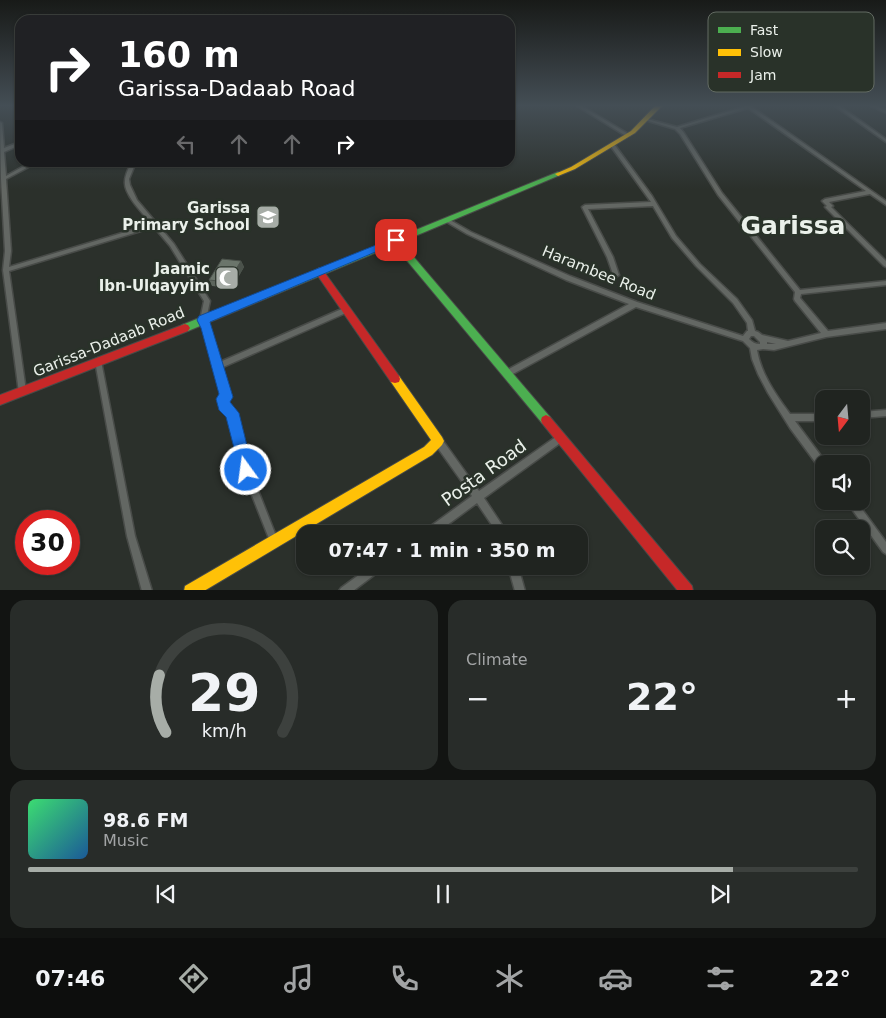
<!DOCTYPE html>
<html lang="en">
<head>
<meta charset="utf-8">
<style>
	:root { --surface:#202420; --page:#282c29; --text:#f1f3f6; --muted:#a2a4a5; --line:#3d413e; --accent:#a7ada7 }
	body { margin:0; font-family:"DejaVu Sans",sans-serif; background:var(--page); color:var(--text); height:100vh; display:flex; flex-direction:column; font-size:19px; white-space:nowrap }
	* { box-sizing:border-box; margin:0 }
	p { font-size:16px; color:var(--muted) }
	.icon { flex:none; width:28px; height:28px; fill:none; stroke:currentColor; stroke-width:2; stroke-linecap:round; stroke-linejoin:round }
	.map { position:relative; height:590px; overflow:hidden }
	.details { display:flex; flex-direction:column; gap:10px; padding:10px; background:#121412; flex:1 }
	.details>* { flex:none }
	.banner { position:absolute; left:15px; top:15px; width:500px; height:152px; border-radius:15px; box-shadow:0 1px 4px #0004,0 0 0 1px var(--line); background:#202124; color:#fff; overflow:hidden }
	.needle { width:32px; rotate:196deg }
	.tools { position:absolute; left:815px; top:390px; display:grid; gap:10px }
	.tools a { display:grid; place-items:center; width:55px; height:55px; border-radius:10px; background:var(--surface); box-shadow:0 1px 4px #0004,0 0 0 1px var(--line); font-size:25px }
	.speed { position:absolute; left:15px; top:510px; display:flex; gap:10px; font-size:25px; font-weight:700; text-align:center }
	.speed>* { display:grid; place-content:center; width:65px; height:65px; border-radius:50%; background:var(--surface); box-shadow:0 1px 4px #0004,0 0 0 1px var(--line); line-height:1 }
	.speed .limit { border:8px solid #d22; background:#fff; color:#111 }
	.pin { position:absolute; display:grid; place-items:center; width:42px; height:42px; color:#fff; margin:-21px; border-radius:10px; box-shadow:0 2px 8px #0006 }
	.me { position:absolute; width:55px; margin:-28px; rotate:346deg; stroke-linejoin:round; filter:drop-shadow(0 0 4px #0008) }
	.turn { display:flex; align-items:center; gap:18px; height:105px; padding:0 20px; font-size:22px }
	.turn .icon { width:65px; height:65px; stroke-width:2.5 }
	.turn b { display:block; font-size:35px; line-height:42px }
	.lanes { display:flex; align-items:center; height:48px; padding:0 20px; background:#0003; justify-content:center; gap:25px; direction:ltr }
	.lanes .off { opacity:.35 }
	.big { font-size:38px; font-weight:600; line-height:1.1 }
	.details .widget { flex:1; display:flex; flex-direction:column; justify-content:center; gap:8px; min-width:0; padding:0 18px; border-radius:15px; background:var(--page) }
	.details .dial { align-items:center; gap:0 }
	.dial svg { height:130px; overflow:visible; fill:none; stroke:var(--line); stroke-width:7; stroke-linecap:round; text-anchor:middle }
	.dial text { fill:var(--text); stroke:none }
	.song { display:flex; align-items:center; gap:15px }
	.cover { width:60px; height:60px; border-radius:8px; background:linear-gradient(135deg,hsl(140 70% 55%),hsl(210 70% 35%)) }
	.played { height:5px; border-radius:2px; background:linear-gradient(90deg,var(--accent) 85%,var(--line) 85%) }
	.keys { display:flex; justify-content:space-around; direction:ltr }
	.heat { display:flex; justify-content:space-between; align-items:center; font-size:28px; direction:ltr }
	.details .tiles { flex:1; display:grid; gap:10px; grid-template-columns:1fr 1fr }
	.widget:last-child { grid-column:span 2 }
	.trip { position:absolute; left:296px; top:525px; width:292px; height:50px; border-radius:15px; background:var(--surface); box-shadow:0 1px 4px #0004,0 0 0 1px var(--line); font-weight:600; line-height:50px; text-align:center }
	.tabs { display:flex; height:80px; justify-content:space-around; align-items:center; background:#0d0e0d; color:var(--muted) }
	.tabs .icon { width:35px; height:35px }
	.tabs .active { color:var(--accent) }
	.tabs b { font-size:22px; color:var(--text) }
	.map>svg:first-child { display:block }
</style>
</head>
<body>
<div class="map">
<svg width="886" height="591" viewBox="0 0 886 591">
	<rect width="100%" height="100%" fill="#2b302b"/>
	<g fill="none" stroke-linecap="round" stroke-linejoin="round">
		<g stroke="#484b48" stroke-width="3">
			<path id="street" d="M577 106H582L630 135 626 136Z
				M746 106H753L752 107 886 201V205L870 194 829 202 833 206 831 207 886 261V267L884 266 825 207 827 206 822 201 825 199 866 191 748 108 680 128 684 133 722 193 800 290 886 281V285L801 294 800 298 828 331 886 323V329L826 337 774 350 763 349 757 350C761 374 776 395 790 414H824V421H795L827 464H824V471L821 470 790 428 768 393 758 374 752 359 750 348 743 341 636 307 511 375 508 376 505 375 504 373 505 371 629 304 566 280 467 234 445 221 446 220H450L471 232 570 276 637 302 743 336 747 331H748L747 323 733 303 696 266 672 238 653 206 588 209 613 257 619 275 616 277H614L607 257 582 207 585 205 651 202 610 145 614 144 652 196 676 236 700 264 737 299 752 320 755 331 758 332 762 335 788 341 821 333 795 301 794 299 795 292 718 195 680 134 675 129 645 120 647 119 677 127ZM751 336H754L760 342V344C755 344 752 342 749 339ZM767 342 776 344H767Z
				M835 106H840L886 139V142Z
				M871 106H877L886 110V113Z
				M0 122 2 123 4 148 20 142V145L4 152 6 176 31 162H38L6 179 11 251 9 267 152 224C144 215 123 194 125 181 125 175 129 168 131 162H136L129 179 130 185 137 200 174 244 210 301 206 320 210 329 220 362 344 308H348L349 310 348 312 221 368 230 397 229 399 226 401 227 403 236 413 250 470 278 541 277 544 274 545 271 544 270 541 242 470 229 415 221 407 218 399 219 397 222 395 204 329 200 320 204 301 170 246 154 227 9 271 26 391 25 393 22 394 19 393 3 270 5 251 1 179Z
				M98 358 100 359 101 361 135 536 152 591H142L127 536 95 361 96 359Z
				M886 410V416L861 418V412Z
				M560 434 563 435 564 438 563 441 484 498 508 534H498L477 503 435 534H423L424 531 472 496 435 444 434 441 435 438 438 437 441 438 479 491Z
				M846 501H856L886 542V554L883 552Z
				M371 566H384L382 569 353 591H339L341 588Z
				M508 566H518L525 591H515Z"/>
		</g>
		<g stroke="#484b48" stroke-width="2">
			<path id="fast" d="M558 172 561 174 560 175 401 242 550 417 551 420 550 423 546 425 542 423 394 245 188 331H182L180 328 182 325 391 240 392 238H396Z"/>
		</g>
		<g stroke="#484b48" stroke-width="2">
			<path id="slow" d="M655 106H662L635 133 575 169 558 176 555 174 571 167 631 131Z
				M395 375 399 376 442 437 444 441 442 445 432 455 204 591H184L185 586 424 447 431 440 391 382 390 379 391 376Z"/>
		</g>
		<g stroke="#484b48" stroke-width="2">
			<path id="jam" d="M319 268 322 269 399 376 400 379 399 382 395 383 391 382 316 273 315 271Z
				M185 324 188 325 190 328 188 331 0 405V395Z
				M546 415 550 417 692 586 693 591H678L542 423 541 420 542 417Z"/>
		</g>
		<use href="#street" fill="#636763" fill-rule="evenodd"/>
		<use href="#fast" fill="#4caf50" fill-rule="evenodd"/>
		<use href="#slow" fill="#ffc107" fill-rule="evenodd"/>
		<use href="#jam" fill="#c62828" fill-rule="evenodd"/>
	</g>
	<path fill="#5c655c" d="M241 261 244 267 232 288 212 286 209 280Z"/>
	<path fill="#4b524b" d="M241 261 244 267 232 288 228 282Z"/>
	<path fill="#6b756b" stroke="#4b524b" d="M222 259 241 261 228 282 209 280Z"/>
	<linearGradient id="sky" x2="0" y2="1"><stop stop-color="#181a18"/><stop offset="0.56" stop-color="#444e55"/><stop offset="1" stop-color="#444e55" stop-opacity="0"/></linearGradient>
	<rect width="886" height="189" fill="url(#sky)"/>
	<path fill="#1a73e8" stroke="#114b97" d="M396 237 399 238 401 240 399 242 210 322 233 397 230 402 239 413 253 470 251 475 246 477 241 475 226 417 219 410 216 399 219 394 201 328 197 320 199 316Z"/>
	<defs>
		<g id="school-square" transform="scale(1.25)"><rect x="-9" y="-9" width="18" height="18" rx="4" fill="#a7ada7" stroke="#293229"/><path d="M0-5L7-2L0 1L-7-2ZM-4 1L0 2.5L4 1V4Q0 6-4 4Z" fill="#fff"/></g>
		<g id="mosque-square" transform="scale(1.25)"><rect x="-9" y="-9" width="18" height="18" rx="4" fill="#a7ada7" stroke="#293229"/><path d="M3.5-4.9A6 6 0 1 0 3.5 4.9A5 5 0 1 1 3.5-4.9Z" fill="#fff"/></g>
	</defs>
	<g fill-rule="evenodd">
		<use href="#school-square" x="268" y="217"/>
		<use href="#mosque-square" x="227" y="278"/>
	</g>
	<g text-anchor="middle" stroke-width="5" stroke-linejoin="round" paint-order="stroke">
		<g font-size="15" font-weight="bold" fill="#eaf0ea" stroke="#293229" text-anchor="end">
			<text x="250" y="213">Garissa<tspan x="250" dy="17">Primary School</tspan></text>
			<text x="210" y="274">Jaamic<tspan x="210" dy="17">Ibn-Ulqayyim</tspan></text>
		</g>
		<g font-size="15" fill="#eaf0ea" stroke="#293229">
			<text transform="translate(599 273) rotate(22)" y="5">Harambee Road</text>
			<text transform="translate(109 342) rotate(-22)" y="5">Garissa-Dadaab Road</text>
		</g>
		<g font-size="18" fill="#eaf0ea" stroke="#293229">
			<text transform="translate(484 473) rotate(-36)" y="6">Posta Road</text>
		</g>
		<g font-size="25" font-weight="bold" fill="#eaf0ea" stroke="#293229">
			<text x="793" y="234">Garissa</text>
		</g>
	</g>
	<rect x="708" y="12" width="166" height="80" rx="8" fill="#293229" stroke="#636b63" stroke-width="1"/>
	<rect x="718" y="27" width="23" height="6" fill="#4caf50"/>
	<rect x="718" y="49" width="23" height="7" fill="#ffc107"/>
	<rect x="718" y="72" width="23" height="6" fill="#c62828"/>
	<g font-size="14" fill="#eaf0ea">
		<text x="750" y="35">Fast</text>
		<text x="750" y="57">Slow</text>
		<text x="750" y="80">Jam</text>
	</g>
</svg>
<div class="tools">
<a><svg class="needle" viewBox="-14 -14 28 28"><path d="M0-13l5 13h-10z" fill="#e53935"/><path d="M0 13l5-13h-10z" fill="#a2a4a5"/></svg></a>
<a><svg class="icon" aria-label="sound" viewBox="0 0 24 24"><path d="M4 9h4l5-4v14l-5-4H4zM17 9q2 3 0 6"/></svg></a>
<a><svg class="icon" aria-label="search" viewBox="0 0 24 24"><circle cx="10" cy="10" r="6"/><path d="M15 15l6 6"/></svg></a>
</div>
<div class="speed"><div class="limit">30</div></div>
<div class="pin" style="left:396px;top:240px;background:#d93025"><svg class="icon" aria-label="arrive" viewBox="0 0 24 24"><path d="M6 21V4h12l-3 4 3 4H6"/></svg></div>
<svg class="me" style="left:246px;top:470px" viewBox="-20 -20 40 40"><circle r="17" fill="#1a73e8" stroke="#fff" stroke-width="3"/><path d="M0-11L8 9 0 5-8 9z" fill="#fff"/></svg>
<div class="trip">07:47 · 1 min · 350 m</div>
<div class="banner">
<div class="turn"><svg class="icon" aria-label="right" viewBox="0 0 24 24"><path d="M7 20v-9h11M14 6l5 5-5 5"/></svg><div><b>160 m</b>Garissa-Dadaab Road</div></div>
<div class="lanes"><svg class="icon off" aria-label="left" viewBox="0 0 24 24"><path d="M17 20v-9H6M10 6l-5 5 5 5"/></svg><svg class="icon off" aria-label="ahead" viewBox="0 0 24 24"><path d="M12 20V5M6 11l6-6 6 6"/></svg><svg class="icon off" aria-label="ahead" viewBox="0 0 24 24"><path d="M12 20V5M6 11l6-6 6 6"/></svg><svg class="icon" aria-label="right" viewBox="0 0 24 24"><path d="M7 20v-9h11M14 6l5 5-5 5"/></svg></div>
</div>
</div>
<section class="details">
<div class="tiles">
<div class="widget dial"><svg viewBox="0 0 100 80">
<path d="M14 69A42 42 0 1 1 86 69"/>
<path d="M14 69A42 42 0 0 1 10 34" stroke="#a7ada7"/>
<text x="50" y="56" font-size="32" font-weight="700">29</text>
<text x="50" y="72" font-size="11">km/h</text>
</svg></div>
<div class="widget"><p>Climate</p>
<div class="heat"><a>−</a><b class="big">22°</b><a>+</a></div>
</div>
<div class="widget">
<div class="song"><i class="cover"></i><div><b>98.6 FM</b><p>Music</p></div></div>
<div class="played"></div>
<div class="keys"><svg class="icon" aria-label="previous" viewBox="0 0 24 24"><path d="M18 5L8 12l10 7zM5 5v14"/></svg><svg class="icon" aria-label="pause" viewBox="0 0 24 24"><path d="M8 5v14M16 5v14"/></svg><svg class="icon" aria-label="next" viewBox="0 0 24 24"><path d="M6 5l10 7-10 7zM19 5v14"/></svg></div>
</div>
</div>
</section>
<nav class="tabs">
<b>07:46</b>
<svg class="icon active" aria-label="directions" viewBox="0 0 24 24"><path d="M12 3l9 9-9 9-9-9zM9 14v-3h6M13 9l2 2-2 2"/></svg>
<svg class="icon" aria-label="music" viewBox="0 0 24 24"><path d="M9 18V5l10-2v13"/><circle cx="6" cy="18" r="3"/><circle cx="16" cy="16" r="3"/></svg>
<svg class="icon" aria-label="phone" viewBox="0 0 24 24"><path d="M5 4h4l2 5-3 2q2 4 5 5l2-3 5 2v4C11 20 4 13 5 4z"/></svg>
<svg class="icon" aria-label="climate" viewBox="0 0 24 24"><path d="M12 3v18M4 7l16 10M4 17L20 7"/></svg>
<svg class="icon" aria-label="car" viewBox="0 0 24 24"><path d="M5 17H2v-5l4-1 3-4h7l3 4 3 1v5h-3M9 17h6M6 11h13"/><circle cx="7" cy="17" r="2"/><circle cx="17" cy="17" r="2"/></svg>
<svg class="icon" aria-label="filters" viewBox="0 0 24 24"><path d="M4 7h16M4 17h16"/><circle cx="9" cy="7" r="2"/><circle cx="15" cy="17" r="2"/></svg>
<b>22°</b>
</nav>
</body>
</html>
